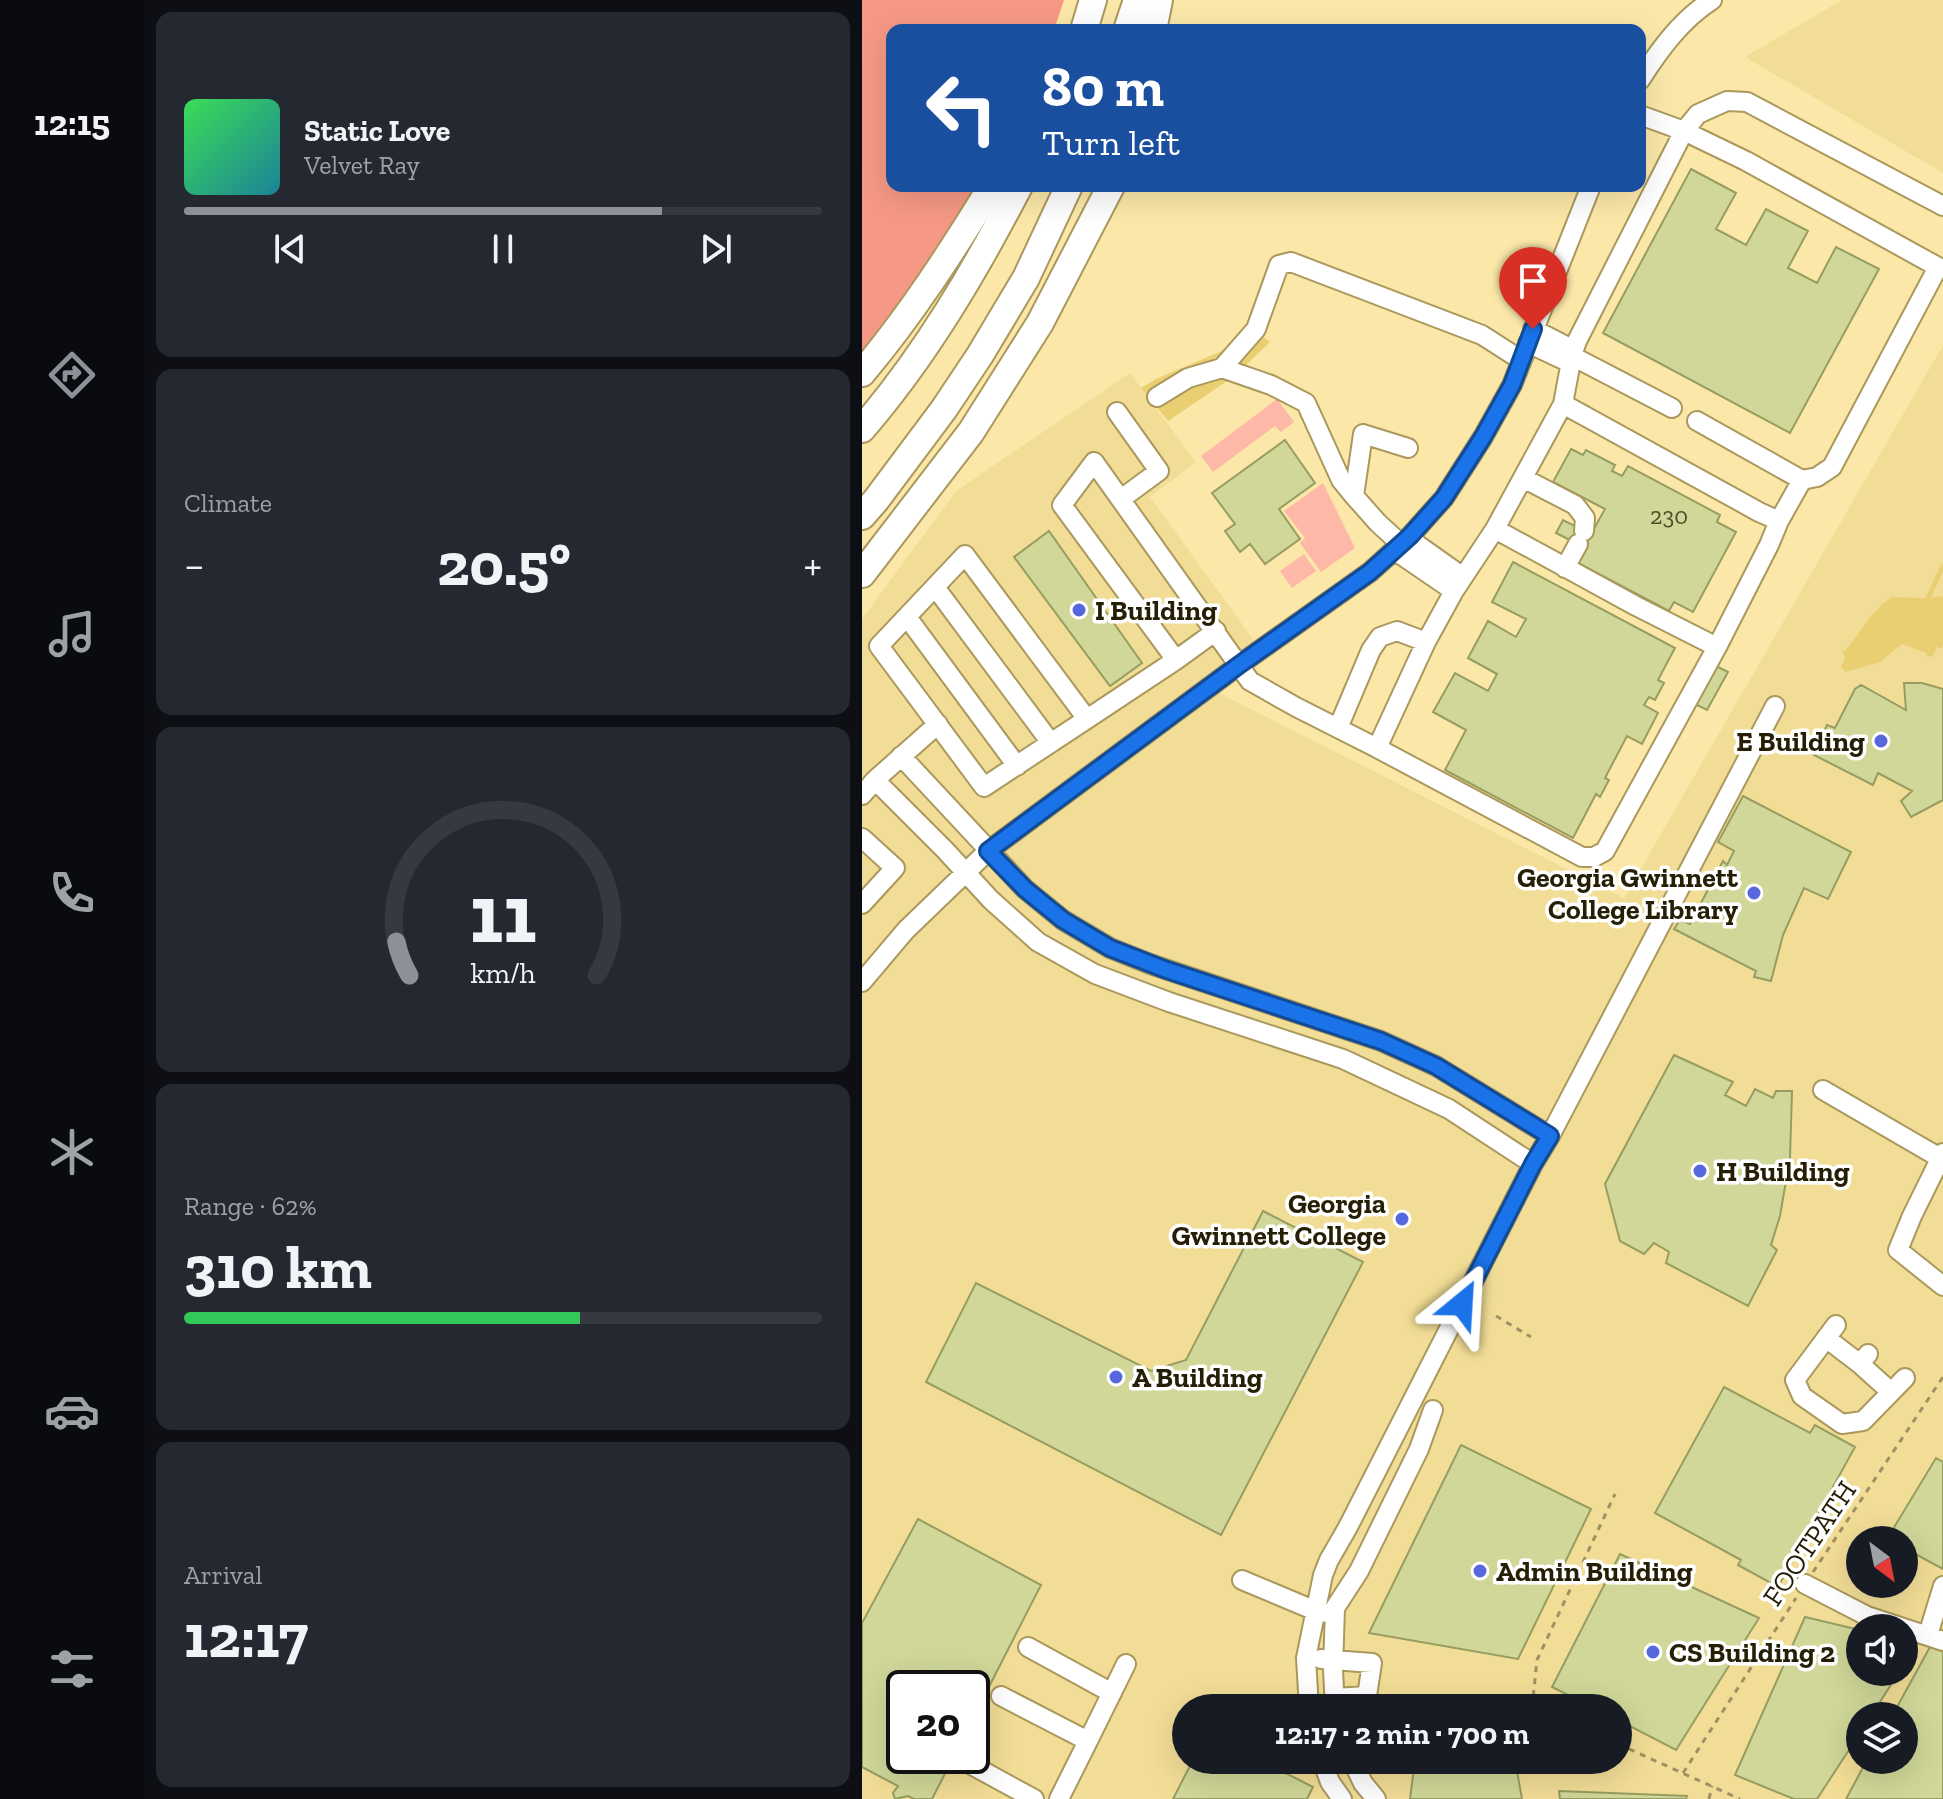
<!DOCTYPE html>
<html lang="en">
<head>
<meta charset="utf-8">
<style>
	:root { --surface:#171b24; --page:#242831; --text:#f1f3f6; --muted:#9ea1a6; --line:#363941; --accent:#8c9099 }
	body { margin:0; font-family:"Zilla Slab",serif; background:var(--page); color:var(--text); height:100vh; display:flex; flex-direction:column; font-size:30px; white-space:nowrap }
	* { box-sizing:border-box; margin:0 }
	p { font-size:26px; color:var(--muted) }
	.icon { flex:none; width:44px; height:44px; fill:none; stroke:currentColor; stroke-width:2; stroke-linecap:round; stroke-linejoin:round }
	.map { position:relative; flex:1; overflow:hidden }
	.sheet { display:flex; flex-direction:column; gap:12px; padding:12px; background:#0d0f14; width:718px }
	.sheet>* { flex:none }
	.guide { position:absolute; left:24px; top:24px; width:760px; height:168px; border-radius:16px; box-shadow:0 8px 32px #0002; background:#1a4fa0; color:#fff; overflow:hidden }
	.needle { width:52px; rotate:148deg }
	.tools { position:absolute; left:984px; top:1526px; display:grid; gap:16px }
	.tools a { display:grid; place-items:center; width:72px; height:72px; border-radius:50%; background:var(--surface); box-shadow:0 8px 32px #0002; font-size:40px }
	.speed { position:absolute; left:24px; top:1670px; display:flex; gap:16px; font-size:40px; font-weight:700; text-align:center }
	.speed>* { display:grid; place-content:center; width:104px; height:104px; border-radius:50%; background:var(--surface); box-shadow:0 8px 32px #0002; line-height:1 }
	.speed .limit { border:4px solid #111; border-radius:12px; background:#fff; color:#111 }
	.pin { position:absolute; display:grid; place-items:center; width:68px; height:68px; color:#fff; margin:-82px -34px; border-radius:50% 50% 50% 0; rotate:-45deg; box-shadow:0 0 8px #0007 }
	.pin .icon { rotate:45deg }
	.me { position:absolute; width:88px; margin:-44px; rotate:27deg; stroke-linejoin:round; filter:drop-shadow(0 0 6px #0008) }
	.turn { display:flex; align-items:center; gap:28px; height:168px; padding:0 24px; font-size:36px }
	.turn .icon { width:104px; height:104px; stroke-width:2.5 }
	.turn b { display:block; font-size:56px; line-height:68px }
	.big { font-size:60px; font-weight:700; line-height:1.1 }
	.sheet .card { flex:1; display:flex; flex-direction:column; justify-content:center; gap:12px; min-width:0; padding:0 28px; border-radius:16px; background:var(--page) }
	.sheet .dial { align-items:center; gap:0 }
	.dial svg { height:208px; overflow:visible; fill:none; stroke:var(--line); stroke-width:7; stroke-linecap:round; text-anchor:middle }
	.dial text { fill:var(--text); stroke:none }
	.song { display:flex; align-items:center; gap:24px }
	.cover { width:96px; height:96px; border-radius:12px; background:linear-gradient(135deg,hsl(130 70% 55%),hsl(190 70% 35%)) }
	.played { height:8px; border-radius:4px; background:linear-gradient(90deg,var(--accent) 75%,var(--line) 75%) }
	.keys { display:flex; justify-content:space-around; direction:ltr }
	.heat { display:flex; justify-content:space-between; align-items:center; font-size:44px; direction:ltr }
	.charge { height:12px; border-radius:6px; background:linear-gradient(90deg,#34c759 62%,var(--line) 0) }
	.trip { position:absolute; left:310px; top:1694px; width:460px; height:80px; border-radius:40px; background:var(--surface); box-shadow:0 8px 32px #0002; font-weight:700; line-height:80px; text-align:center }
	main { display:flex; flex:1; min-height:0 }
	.dock { display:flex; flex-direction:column; width:144px; justify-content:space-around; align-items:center; background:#090b0e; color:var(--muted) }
	.dock .icon { width:56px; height:56px }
	.dock .on { color:var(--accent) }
	.dock b { font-size:36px; color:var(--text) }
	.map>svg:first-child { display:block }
</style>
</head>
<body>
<main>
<nav class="dock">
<b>12:15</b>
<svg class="icon on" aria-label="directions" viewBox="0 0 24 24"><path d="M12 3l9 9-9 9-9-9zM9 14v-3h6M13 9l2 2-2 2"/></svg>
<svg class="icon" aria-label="music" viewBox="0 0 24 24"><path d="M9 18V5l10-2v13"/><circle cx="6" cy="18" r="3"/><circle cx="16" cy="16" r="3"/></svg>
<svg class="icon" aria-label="phone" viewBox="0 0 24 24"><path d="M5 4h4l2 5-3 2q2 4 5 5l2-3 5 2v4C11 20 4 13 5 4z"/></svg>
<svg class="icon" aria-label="climate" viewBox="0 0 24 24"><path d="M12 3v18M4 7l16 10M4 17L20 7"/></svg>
<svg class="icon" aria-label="car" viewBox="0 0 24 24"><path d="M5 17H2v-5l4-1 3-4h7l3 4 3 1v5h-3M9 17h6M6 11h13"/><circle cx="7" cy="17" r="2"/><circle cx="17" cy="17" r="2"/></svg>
<svg class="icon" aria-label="filters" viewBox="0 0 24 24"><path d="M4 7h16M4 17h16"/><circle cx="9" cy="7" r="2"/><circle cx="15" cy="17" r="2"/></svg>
</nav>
<section class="sheet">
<div class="card">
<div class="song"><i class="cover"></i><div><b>Static Love</b><p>Velvet Ray</p></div></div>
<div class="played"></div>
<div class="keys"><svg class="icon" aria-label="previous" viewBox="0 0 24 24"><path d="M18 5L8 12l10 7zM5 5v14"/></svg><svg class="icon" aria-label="pause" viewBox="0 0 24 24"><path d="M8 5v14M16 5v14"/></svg><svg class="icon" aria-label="next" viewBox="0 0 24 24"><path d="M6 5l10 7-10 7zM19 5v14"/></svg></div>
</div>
<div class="card"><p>Climate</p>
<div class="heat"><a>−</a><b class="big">20.5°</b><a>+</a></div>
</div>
<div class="card dial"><svg viewBox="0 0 100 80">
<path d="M14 69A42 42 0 1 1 86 69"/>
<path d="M14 69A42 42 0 0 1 9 56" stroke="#8c9099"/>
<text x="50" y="56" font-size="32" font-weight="700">11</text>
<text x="50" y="72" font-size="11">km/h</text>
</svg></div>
<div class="card"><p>Range · 62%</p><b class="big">310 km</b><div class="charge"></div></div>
<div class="card"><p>Arrival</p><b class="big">12:17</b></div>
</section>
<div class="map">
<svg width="1081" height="1799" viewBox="0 0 1081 1799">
	<rect width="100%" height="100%" fill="#fbe8a9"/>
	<path fill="#f2dd96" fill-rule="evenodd" d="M980 0H1081V173L883 57Z
		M1081 345V1799H0V619L94 491 268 373 334 462 288 497 399 650 353 691 762 898ZM998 1540H1042V1584H998ZM998 1628H1042V1672H998ZM42 1688H110V1756H42ZM324 1708H756V1760H324ZM998 1716H1042V1760H998Z"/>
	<path fill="#feb8a8" d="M415 399 432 422 419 432 413 426 351 472 339 456Z
		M461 483 493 548 459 572 438 543 443 538 422 511Z
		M442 554 454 571 430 588 418 571Z"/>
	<path fill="#f69984" d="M0 0H202L192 30H30V186H113L57 292 0 357Z"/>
	<path fill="#eacf72" d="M398 335 408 342 374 375 306 421 279 388 296 378Z
		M1081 596V646L1079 649 1075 647 1070 657 1065 656 1064 653 1040 644 1018 662 983 672 979 666 983 658 980 651 984 650 1010 615 1020 604 1030 597 1066 598Z"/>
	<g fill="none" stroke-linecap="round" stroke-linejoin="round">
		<path stroke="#eacf72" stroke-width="5" d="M1066 598 1081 566"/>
	</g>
	<path fill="#d0d798" stroke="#979d60" stroke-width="2" d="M829 169 874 193 854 229 884 245 904 209 946 231 926 268 955 283 974 247 1017 269 928 433 741 333Z
		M423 440 453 483 417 509 438 539 403 564 388 544 378 552 363 531 373 524 350 493Z
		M709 449 721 455 724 450 753 465 750 471 760 476 766 466 858 515 855 522 874 532 831 612 812 602 807 611 714 562 722 547 694 533 701 520 729 534 743 509 691 482Z
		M187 531 280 663 248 686 152 557Z
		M651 562 813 648 796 680 802 683 793 700 787 697 782 705 796 713 780 744 765 736 743 778 747 780 738 797 734 794 711 838 583 770 604 730 571 712 593 673 626 691 635 674 606 658 626 621 654 637 664 619 630 602Z
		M852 665 866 672 845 710 831 703Z
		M1042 683H1060L1081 689V800L1049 817 1039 801 1050 791 1016 773 1011 785 952 755 965 725 973 728 993 689 999 685 1044 710Z
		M881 796 989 852 966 899 942 888 921 935 909 981 892 977 894 971 812 929 818 920 828 924 861 861 865 865 872 851 856 842Z
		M812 1055 871 1082 863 1095 884 1106 893 1089 911 1098 914 1091H930L928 1158 918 1216 909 1245 915 1250 886 1306 804 1263 807 1252 792 1243 782 1254 758 1241 743 1184Z
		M401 1211 501 1262 359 1535 64 1382 114 1283 289 1371 324 1360Z
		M862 1387 948 1433 953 1425 993 1447 916 1587 876 1565 879 1560 793 1513Z
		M599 1445 729 1509 656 1659 507 1633Z
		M1074 1458 1081 1462V1569L1042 1548V1540L1025 1539Z
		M56 1519 179 1585 110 1720V1688H42V1756H92L70 1799H52L46 1796 33 1799 31 1793 36 1786 0 1767V1623Z
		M758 1554 897 1618 814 1750 756 1720V1708H732L690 1687Z
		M943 1617 998 1630V1672H1037L1009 1716H998V1733L955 1799H932L873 1775Z
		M1042 1640 1056 1643 1042 1664Z
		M1068 1647 1081 1651V1799H984L1005 1760H1042V1716H1030Z
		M331 1760H398L451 1787 445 1799H311Z
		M553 1760H653L660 1799H548Z
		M697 1791 825 1796 824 1799H698Z"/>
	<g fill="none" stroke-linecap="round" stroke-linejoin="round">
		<g stroke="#aa985c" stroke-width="22">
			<path id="minor" d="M778 80C798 49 819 20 850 0
				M778 115 822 131 884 161 1076 267 970 467 955 477 940 480 835 421
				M671 329 706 347 710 356 701 404 633 529 592 591 564 642 515 748 720 857H732L743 851 855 647 907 545 917 521 940 480
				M666 343 700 359 710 356
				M360 368 394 329 417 265 429 262 620 335 659 360
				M295 397 326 378 360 368 409 385 444 403 479 480 492 496
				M701 404 897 512 917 521
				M810 408 710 356 715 341 822 131 836 114 865 101 885 102 1081 206
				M255 412 297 471 259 499
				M661 478 713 505 723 518 722 531
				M633 529 774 606 855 647
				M548 536 556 545 601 577
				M539 544 516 523 492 496 501 434 546 448
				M532 550 592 591
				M103 555 225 719 122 787 17 646Z
				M703 568 716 544
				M73 587 189 743
				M45 617 155 766
				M354 631 314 660 200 505 232 462 388 681 434 707 515 748
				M225 719 314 660
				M476 728 509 650 518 637 535 631 564 642
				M39 756 163 889 201 920 248 948 288 964 519 1041 574 1066 688 1136
				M13 780 83 850 129 900 176 942 233 974 307 1002 481 1059 587 1109 671 1164
				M0 795 13 780 76 724
				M0 838 33 868 0 904
				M0 982 44 930 126 851 377 665 508 572 548 536 582 498 621 437 650 385 729 186
				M961 1090 1078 1158
				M1081 1153 1050 1216 1036 1250 1081 1286
				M974 1325 933 1380 940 1396 980 1424 1001 1421 1043 1378
				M964 1338 998 1364
				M1006 1354 998 1364 1029 1392
				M380 1580 454 1611 466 1613
				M943 1584 1005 1616 1081 1641
				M1066 1635 1081 1586
				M166 1647 250 1693
				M459 1659 510 1663 505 1696 472 1698
				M139 1696 226 1741 197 1799
				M447 1708 444 1658 461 1575 467 1560 486 1527 671 1164 688 1136 913 706
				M473 1708 471 1670 473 1608 497 1571 557 1449 571 1410
				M226 1741 264 1664
				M460 1760 468 1782 480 1799
				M490 1760 501 1783 514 1799
				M106 1763 172 1799"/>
		</g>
		<g stroke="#aa985c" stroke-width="30">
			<path id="highway" d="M222 30 231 0
				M265 30 275 0
				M291 30 297 0
				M0 373C49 315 90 251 130 186
				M0 429C63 356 113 271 157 186
				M0 516 14 500 82 409 118 355 164 278 207 186
				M0 574 109 432 178 323 249 186"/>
		</g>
		<path stroke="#9f9163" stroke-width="3" stroke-dasharray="6 6" stroke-linecap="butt" d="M634 1316 669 1337
			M951 1572 1081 1377
			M670 1708 675 1660 753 1494
			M756 1744 878 1799
			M821 1773 934 1598
			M847 1799 850 1786"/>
		<use href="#minor" stroke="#fff" stroke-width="18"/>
		<use href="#highway" stroke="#fff" stroke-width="26"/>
	</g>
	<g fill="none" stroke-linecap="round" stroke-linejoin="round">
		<g stroke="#114b97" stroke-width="20">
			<path id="route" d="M600 1304 671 1164 688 1136 574 1066 519 1041 302 969 248 948 201 920 163 889 126 851 377 665 508 572 548 536 582 498 621 437 650 385 671 329"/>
		</g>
		<use href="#route" stroke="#1a73e8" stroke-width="14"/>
	</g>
	<g fill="#5767dd" stroke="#fff" stroke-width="3">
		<circle cx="217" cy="610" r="8"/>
		<circle cx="1019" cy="741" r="8"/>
		<circle cx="892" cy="893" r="8"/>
		<circle cx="838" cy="1171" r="8"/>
		<circle cx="540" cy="1219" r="8"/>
		<circle cx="254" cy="1377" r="8"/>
		<circle cx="618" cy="1571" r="8"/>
		<circle cx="791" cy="1652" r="8"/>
	</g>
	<g text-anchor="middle" stroke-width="7" stroke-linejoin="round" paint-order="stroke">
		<g font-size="24" fill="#504d2a">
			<text x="807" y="524">230</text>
		</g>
		<g font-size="28" font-weight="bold" fill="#261f06" stroke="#fff" text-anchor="start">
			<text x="233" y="620">I Building</text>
			<text x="1003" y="751" text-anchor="end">E Building</text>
			<text x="876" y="887" text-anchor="end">Georgia Gwinnett<tspan x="876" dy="32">College Library</tspan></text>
			<text x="854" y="1181">H Building</text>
			<text x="524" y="1213" text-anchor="end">Georgia<tspan x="524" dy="32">Gwinnett College</tspan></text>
			<text x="270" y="1387">A Building</text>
			<text x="634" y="1581">Admin Building</text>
			<text x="807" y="1662">CS Building 2</text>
		</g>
		<g font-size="28" fill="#261f06" stroke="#fff">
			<text transform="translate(947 1543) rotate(-56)" y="10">FOOTPATH</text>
		</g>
	</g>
</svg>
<div class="tools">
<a><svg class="needle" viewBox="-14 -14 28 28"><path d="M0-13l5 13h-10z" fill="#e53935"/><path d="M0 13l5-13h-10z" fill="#9ea1a6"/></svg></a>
<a><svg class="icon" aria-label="sound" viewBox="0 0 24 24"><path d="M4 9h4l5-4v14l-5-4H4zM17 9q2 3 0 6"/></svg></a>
<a><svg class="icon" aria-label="layers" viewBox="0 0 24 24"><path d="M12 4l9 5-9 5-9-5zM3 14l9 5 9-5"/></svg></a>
</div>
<div class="speed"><div class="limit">20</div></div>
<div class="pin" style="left:671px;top:329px;background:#d93025"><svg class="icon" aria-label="arrive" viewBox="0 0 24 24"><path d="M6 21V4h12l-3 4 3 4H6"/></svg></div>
<svg class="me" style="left:600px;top:1304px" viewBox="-20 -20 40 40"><path d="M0-17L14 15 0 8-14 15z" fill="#1a73e8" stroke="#fff" stroke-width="4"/></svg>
<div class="trip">12:17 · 2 min · 700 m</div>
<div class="guide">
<div class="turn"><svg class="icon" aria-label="left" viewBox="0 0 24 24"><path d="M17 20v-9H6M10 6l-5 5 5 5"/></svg><div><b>80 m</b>Turn left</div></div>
</div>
</div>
</main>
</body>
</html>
